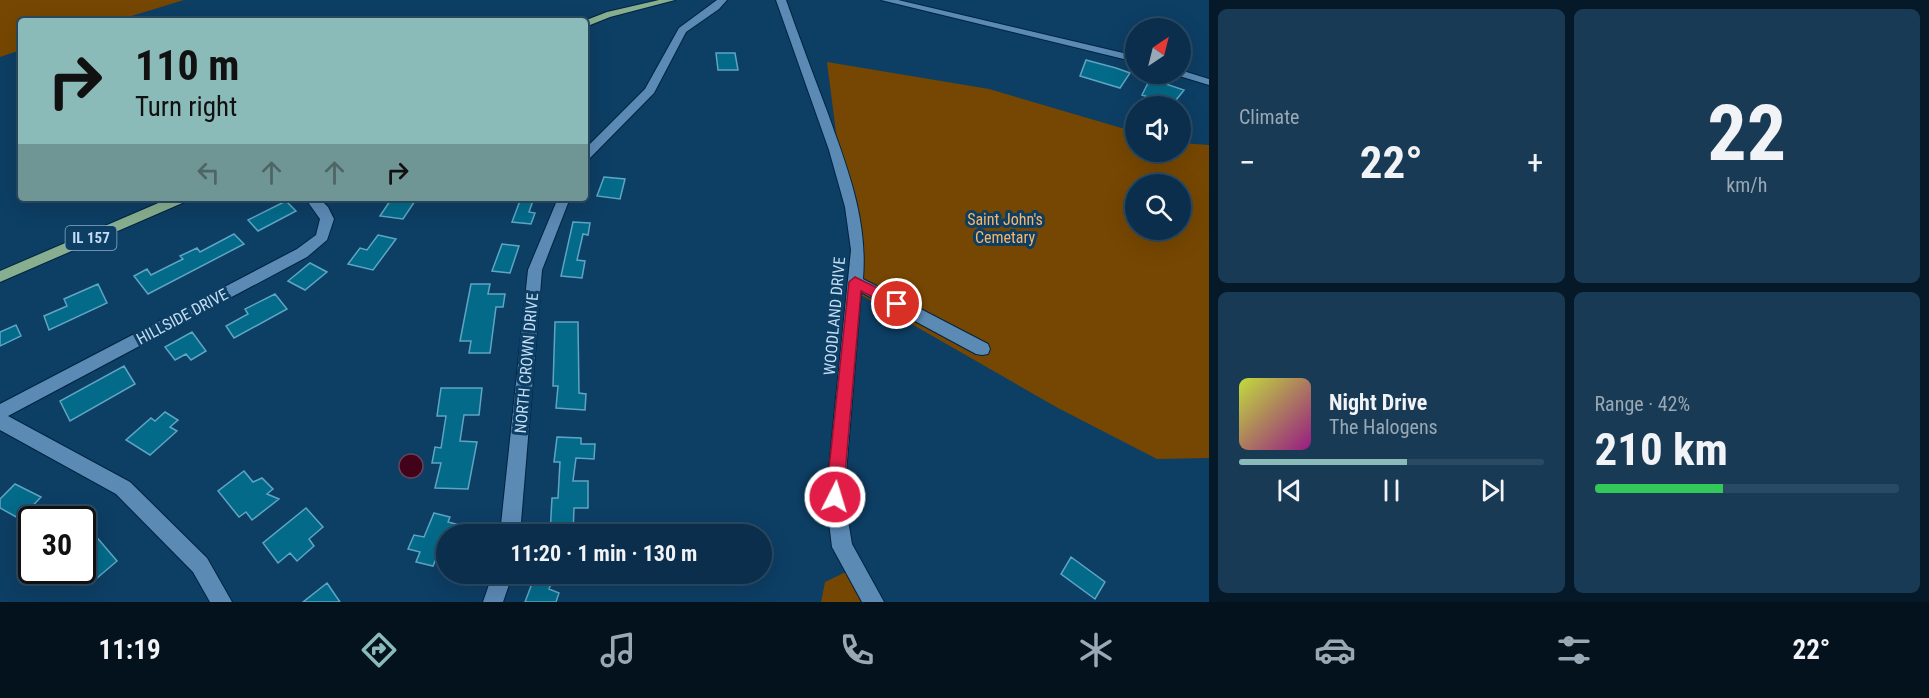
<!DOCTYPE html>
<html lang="en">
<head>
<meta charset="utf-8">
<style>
	:root { --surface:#0a2e4b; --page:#183a55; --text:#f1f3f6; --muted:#99a8b5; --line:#2a4a63; --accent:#8bbbb9 }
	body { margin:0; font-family:"Roboto Condensed",sans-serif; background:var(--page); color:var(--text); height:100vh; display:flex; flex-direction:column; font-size:22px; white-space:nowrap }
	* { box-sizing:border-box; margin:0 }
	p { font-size:20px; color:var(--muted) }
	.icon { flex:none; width:33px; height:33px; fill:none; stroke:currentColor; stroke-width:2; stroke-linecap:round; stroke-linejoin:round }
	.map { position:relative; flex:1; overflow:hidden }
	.panel { display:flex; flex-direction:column; gap:9px; padding:9px; background:#061929; width:720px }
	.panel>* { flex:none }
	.hud { position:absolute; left:18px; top:18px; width:570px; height:183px; border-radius:6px; box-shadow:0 6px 24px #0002,0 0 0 2px var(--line); background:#8bbbb9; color:#111; overflow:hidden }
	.needle { width:39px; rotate:35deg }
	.tools { position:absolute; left:1125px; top:18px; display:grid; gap:12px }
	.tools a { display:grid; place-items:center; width:66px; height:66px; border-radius:50%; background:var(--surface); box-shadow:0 6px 24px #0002,0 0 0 2px var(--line); font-size:30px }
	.speed { position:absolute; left:18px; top:506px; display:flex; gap:12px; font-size:30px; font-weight:700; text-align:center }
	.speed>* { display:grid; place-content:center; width:78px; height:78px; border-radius:50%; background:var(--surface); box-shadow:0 6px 24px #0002,0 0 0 2px var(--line); line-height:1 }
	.speed .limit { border:3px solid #111; border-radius:9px; background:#fff; color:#111 }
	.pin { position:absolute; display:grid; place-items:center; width:51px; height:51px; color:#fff; margin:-26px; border:3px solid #fff; border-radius:50%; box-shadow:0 2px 6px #0007 }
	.me { position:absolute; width:66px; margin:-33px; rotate:5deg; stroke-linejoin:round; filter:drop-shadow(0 0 4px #0008) }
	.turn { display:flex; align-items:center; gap:21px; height:126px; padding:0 18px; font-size:27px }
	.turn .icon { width:78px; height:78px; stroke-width:2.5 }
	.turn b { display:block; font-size:42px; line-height:51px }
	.lanes { display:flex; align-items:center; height:57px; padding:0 18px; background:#0003; justify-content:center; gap:30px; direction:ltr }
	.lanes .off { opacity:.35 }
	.big { font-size:45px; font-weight:700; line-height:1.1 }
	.panel .tile { flex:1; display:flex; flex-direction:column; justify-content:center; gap:9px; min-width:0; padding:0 21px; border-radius:9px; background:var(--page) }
	.panel .dial { align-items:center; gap:0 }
	.dial b { font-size:78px; line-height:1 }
	.song { display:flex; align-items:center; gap:18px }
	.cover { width:72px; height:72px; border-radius:9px; background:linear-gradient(135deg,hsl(70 70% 55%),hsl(310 70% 35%)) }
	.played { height:6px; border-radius:3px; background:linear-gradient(90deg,var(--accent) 55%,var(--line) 55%) }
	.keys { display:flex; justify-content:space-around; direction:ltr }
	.heat { display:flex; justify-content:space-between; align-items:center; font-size:33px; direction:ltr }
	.charge { height:9px; border-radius:4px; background:linear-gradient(90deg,#34c759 42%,var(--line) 0) }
	.panel .tiles { flex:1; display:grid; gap:9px; grid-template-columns:repeat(2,1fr) }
	.trip { position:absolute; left:436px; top:524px; width:336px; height:60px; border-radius:30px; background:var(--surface); box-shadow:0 6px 24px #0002,0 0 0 2px var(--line); font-weight:700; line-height:60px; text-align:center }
	.tabs { display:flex; height:96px; justify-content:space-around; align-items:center; background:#04121e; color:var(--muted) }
	.tabs .icon { width:42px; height:42px }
	.tabs .selected { color:var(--accent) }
	.tabs b { font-size:27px; color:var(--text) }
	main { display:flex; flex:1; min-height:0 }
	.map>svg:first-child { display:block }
</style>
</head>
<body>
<main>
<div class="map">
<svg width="1209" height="602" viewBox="0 0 1209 602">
	<rect width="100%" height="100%" fill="#0d3e64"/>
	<path fill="#764702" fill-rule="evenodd" d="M0 0H184L115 21H21V50L0 57Z
		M827 62 989 89 1135 132 1136 152H1180L1181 143 1209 145V458L1157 459 1058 408 854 291 855 233 841 172ZM1136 184H1180V230H1136Z
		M854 568 874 602H821L825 582Z"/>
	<path fill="#420219" stroke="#69445b" stroke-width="1.5" d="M399 466a12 12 0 1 1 24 0a12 12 0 1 1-24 0Z"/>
	<path fill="#046a8a" stroke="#5fa5c3" stroke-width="1.5" d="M716 53H735L738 70H718Z
		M1086 60 1116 68 1130 73 1120 88 1080 76Z
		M1150 79 1166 84 1184 90 1172 105 1142 95Z
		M604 177 625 179 620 199 597 196Z
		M395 198H417L403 219 380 216 390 201 393 202Z
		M521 198H534L529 212 535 213 531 224 512 222Z
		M286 201 296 211 258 231 248 220Z
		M573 222 590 223 588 235 583 234 577 260 585 261 582 278 561 276Z
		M234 234 244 244 148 294 134 276 147 269 151 275 183 259 180 256 197 248 200 252Z
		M378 235 396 239 373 270 348 264 360 248 367 250Z
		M502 244 519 246 510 273 492 271Z
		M310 263 327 272 305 290 288 281Z
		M98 284 107 303 49 330 44 316 67 306 64 299Z
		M471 284H490L488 294H505L503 307H496L490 353H469L471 341H460Z
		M275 294 287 309 234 338 226 326 248 314 245 309Z
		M555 322H578L579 393 586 394 585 410 556 408 558 386H553Z
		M16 325 21 336 0 346V332Z
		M192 332 206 351 191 360 186 354 175 360 165 347Z
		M124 366 135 384 70 421 60 401Z
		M441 388H482L479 415H464L460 441 477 442 468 489 435 488 441 463H432L435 447 441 448 446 416H437Z
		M165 412 178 420 170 427 177 431 150 455 126 440 151 418 155 421Z
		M557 437 581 438V444H595L594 459 576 458 573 481H588V508H574L573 534H550L552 498H558L560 462H554Z
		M244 471 253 482 262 478 273 489 267 494 279 499 252 520 246 512 239 517 218 491Z
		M15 484 41 497 20 519 0 508V499Z
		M306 508 323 527 309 539 314 546 297 561 290 553 278 563 263 543Z
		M434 513 450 517 448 522 460 525 457 534H447V537H445L433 566 416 562 420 552 408 549 414 535 424 537Z
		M82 520 117 561 90 584 82 575Z
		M1071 557 1105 582 1095 599 1061 574Z
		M536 573 553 579 549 589 559 593 556 602H525Z
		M327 583 340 602H303Z"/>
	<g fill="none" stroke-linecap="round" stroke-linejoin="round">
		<g stroke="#002440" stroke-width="2">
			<path id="minor" d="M717 0H727L719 9 686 32 654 93 589 159 585 160V149L645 89 679 28Z
				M776 0H786C799 37 813 74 827 111 847 167 868 219 863 279L988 344 990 349 988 354 982 355 976 354 861 292 844 497 852 544 884 602H862L832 547 826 497 851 250 845 207 829 150Z
				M881 0H898L1136 56V62Z
				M1180 70 1209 79V85L1176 75 1175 74H1180Z
				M305 198H319L328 207 334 219 327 240 307 257 8 416 130 482 207 558 232 602H210L193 572 116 494 0 430V404L297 249 316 235 320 219Z
				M558 198H570L542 270 520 534H500L528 270Z
				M493 573H513L503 602H483Z"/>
		</g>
		<g stroke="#002440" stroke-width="2">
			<path id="major" d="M659 0H675L610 17 585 27 584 21 607 12Z
				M170 198H188L187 201 0 282V271Z"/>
		</g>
		<use href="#minor" fill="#5b8ab5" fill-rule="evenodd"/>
		<use href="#major" fill="#87ae8f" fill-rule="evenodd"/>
	</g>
	<path fill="#e11d48" stroke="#92132f" stroke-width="1.5" d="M855 277 902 300 904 304 897 309 861 291 843 497 841 503 835 505 829 503 826 497 849 282Z"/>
	<g text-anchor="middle" stroke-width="6" stroke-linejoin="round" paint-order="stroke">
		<rect fill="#0d3e64" stroke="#8dadc9" stroke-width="1.5" x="65.5" y="226" width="51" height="24" rx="4.5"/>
		<g font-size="15" font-weight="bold" fill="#c4ddf4">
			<text x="91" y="243">IL 157</text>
		</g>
		<g font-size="16" fill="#f8b66d" stroke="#0d3e64">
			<text x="1005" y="225">Saint John's<tspan x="1005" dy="18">Cemetary</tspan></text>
		</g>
		<g font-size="16" fill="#c4ddf4" stroke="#0d3e64">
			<text transform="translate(182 316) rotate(-28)" y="6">HILLSIDE DRIVE</text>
			<text transform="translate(834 316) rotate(-85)" y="6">WOODLAND DRIVE</text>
			<text transform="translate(526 363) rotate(-85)" y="6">NORTH CROWN DRIVE</text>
		</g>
	</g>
</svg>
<div class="tools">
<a><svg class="needle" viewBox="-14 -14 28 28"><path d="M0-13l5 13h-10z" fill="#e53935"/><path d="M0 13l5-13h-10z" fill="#99a8b5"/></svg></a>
<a><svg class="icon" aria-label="sound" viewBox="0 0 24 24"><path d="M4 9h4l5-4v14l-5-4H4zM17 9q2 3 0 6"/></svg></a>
<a><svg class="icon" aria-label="search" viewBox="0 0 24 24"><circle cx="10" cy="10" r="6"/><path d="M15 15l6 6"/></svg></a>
</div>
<div class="speed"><div class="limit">30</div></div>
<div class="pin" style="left:897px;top:304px;background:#d93025"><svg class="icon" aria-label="arrive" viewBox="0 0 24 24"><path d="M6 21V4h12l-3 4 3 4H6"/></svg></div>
<svg class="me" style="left:835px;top:497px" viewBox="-20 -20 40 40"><circle r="17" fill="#e11d48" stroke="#fff" stroke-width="3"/><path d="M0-11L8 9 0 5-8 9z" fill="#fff"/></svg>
<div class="trip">11:20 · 1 min · 130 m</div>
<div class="hud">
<div class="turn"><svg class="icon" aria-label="right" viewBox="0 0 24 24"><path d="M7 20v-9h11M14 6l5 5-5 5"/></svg><div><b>110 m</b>Turn right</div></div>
<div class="lanes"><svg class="icon off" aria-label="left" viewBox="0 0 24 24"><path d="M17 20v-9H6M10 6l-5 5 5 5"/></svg><svg class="icon off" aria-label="ahead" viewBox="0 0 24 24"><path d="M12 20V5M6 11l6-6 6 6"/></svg><svg class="icon off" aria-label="ahead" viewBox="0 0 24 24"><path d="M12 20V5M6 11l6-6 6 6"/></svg><svg class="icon" aria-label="right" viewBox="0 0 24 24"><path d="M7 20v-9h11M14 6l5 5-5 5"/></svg></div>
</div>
</div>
<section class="panel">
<div class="tiles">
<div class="tile"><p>Climate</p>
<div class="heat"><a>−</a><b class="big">22°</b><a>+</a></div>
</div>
<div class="tile dial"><b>22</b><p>km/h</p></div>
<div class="tile">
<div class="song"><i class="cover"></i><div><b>Night Drive</b><p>The Halogens</p></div></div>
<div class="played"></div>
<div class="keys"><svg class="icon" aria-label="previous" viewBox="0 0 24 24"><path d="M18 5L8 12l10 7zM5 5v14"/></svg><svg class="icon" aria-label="pause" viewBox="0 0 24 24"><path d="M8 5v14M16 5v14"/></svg><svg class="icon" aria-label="next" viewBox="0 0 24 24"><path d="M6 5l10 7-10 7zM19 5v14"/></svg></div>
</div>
<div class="tile"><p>Range · 42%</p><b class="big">210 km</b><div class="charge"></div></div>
</div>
</section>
</main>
<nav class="tabs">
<b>11:19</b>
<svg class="icon selected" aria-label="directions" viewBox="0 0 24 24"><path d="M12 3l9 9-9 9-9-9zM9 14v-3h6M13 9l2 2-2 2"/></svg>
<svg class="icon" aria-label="music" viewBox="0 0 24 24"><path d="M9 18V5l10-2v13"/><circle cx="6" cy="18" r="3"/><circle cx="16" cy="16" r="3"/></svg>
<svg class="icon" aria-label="phone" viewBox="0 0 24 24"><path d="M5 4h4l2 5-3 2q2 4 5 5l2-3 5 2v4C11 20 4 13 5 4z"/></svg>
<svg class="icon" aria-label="climate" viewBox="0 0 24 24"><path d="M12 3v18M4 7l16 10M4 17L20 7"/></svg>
<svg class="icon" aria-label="car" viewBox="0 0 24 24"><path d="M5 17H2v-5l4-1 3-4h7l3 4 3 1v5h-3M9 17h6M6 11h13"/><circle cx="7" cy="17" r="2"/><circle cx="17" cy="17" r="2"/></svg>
<svg class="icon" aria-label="filters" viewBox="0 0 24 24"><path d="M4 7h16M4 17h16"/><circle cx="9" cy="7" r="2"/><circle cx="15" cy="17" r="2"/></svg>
<b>22°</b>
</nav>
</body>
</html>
